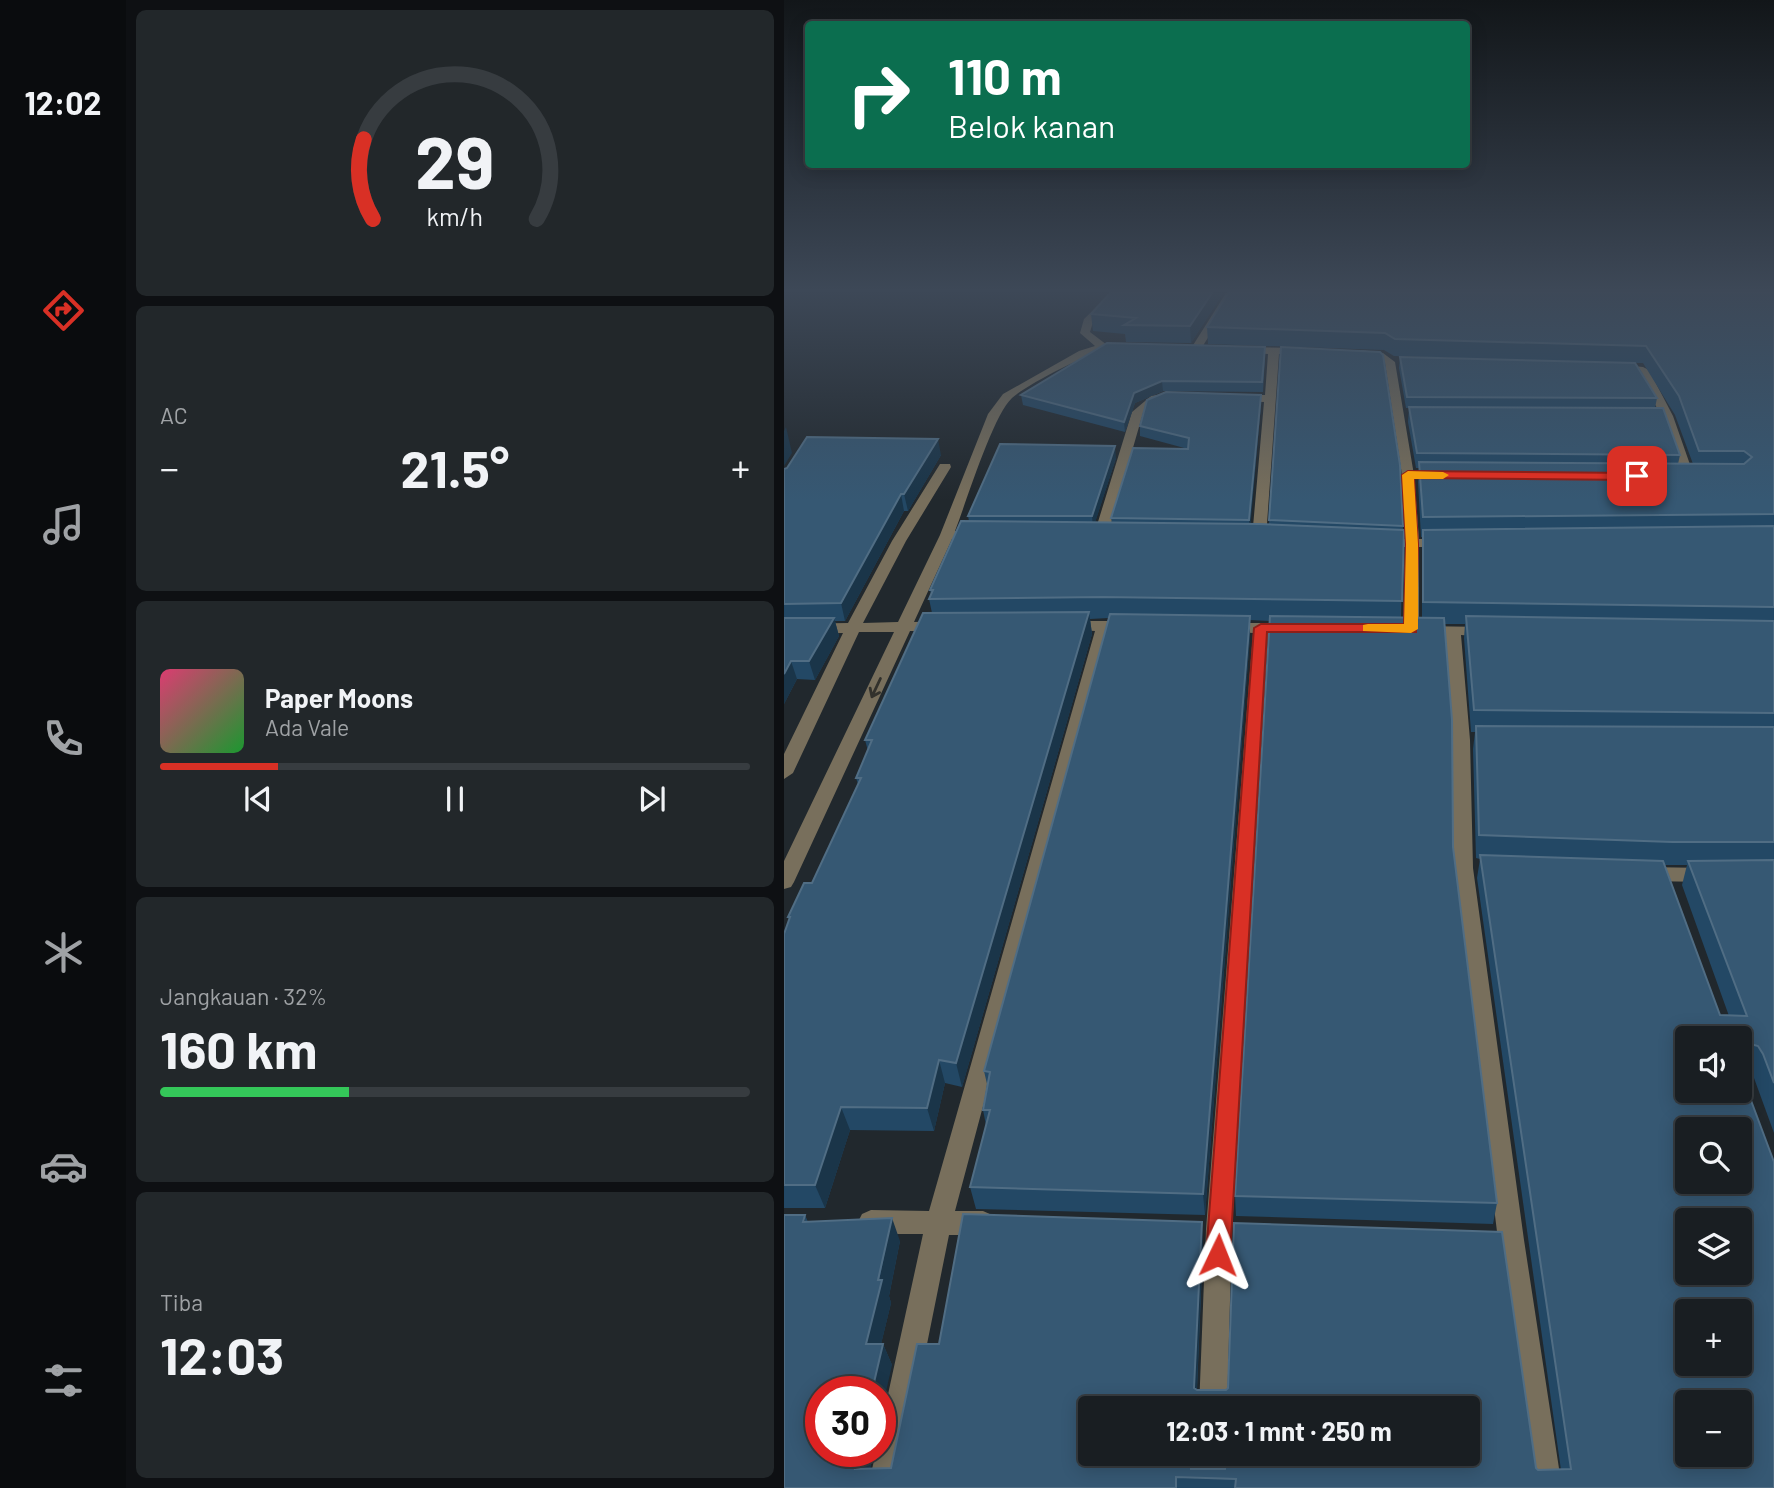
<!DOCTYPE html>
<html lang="id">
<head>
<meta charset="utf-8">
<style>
	:root { --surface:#191e22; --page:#22272a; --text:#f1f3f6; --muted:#9fa2a5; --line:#373c40; --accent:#d93025 }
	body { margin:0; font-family:Barlow,sans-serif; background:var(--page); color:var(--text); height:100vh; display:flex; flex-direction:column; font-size:26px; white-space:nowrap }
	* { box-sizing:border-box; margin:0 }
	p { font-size:23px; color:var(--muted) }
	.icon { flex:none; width:38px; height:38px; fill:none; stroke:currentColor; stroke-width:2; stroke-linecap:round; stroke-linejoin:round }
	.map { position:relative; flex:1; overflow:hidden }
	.details { display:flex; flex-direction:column; gap:10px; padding:10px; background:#0e1013; width:658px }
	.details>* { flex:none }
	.banner { position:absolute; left:21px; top:21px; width:665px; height:147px; border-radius:7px; box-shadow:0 4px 18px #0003,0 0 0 2px var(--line); background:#0b6e4f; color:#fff; overflow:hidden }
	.tools { position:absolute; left:891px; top:1026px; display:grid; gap:14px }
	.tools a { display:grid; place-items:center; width:77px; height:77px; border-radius:7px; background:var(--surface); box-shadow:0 4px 18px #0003,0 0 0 2px var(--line); font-size:35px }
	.speed { position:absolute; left:21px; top:1376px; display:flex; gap:14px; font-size:35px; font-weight:700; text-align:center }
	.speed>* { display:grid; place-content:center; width:91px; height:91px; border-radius:50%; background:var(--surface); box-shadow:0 4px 18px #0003,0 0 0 2px var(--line); line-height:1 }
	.speed .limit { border:10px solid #d22; background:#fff; color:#111 }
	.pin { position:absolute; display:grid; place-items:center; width:60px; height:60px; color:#fff; margin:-30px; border-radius:14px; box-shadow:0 4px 10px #0006 }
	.me { position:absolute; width:77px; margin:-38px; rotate:2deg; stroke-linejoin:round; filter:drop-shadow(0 0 5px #0008) }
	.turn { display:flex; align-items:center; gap:24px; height:147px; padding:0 28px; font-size:32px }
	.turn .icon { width:91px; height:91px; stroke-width:2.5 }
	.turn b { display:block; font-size:49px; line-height:60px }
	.big { font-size:52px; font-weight:700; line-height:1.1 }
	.details .tile { flex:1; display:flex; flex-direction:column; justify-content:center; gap:10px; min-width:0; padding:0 24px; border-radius:10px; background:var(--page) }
	.details .dial { align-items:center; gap:0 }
	.dial svg { height:182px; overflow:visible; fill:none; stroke:var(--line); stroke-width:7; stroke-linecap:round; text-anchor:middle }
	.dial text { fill:var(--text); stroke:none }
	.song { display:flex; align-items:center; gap:21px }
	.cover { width:84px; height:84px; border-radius:10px; background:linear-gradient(135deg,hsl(340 70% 55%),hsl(130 70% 35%)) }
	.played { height:7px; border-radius:4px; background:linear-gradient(90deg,var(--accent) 20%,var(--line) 20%) }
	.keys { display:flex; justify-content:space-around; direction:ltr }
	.heat { display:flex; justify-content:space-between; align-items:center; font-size:38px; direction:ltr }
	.charge { height:10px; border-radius:5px; background:linear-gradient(90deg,#34c759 32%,var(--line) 0) }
	.trip { position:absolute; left:294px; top:1396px; width:402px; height:70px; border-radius:7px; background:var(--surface); box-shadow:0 4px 18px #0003,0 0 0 2px var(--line); font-weight:700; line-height:70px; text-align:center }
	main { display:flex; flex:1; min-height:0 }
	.tabs { display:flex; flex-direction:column; width:126px; justify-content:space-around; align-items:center; background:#0a0c0e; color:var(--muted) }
	.tabs .icon { width:49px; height:49px }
	.tabs .current { color:var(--accent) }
	.tabs b { font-size:32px; color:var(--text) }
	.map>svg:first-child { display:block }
</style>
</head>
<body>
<main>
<nav class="tabs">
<b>12:02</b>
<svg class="icon current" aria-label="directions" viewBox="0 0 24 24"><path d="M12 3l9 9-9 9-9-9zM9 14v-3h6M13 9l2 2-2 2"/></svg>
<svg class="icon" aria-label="music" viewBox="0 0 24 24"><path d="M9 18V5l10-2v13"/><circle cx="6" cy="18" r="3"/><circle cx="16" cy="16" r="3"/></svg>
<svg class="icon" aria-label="phone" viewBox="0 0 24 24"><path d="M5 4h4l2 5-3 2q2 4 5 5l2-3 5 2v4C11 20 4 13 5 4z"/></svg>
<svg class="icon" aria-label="climate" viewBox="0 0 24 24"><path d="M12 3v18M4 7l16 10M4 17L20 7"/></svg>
<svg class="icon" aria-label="car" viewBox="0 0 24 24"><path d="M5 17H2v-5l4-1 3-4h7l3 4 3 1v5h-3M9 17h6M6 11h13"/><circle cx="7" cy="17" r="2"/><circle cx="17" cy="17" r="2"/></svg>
<svg class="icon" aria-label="filters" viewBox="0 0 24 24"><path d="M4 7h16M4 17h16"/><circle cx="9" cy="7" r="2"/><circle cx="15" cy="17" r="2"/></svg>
</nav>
<section class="details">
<div class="tile dial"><svg viewBox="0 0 100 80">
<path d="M14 69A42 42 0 1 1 86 69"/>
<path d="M14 69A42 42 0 0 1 10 34" stroke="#d93025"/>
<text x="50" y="56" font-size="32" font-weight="700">29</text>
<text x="50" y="72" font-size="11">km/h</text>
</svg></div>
<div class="tile"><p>AC</p>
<div class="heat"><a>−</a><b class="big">21.5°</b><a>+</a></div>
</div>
<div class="tile">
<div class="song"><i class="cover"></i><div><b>Paper Moons</b><p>Ada Vale</p></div></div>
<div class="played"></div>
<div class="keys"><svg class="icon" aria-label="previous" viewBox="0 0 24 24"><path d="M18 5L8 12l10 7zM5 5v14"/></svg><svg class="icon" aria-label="pause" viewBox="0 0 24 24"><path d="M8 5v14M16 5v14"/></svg><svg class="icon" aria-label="next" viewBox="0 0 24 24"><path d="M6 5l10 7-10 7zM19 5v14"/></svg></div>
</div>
<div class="tile"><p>Jangkauan · 32%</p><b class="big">160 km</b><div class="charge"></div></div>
<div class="tile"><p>Tiba</p><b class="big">12:03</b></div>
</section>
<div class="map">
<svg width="990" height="1488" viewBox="0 0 990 1488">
	<rect width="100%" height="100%" fill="#21282d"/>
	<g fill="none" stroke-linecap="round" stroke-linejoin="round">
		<path fill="#786f5c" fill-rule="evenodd" d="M327 293H338L309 322 306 332 323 345V349C300 356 245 383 228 398 209 415 182 503 171 531L192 532 199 536 192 540 168 539 130 622 157 621 165 626 157 631H126L10 882 7 887 0 889V861L110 632H75L9 773 0 779V754L59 633 0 634V624L64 623 108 541 156 464H166L167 467 122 541 79 623 114 622 156 535 204 414 219 394 295 351 311 346 296 333 300 319Z
			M442 293H452L415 352H407L406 350Z
			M459 347 518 348 523 351 518 354H495L482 538 475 542 468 538 480 402 455 401 449 398 455 395H481L484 354 455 352 454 350Z
			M578 350 599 353 611 362 630 475 635 539H661L668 543 661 547H635V626L703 627 711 632 703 637 677 635 686 740 689 868 740 1240 778 1488H748L714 1240 669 868 668 740 661 635 634 631 622 632 619 629 621 547H598L591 543 598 539H621L618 475 601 363 592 358 574 355V351Z
			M830 364 859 367 865 370 889 416 910 476 909 479 904 480 898 476 877 416 855 373 826 369V365Z
			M385 393 391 396 389 398 374 401 359 413 323 538 316 542 311 541 309 538 348 412 367 396Z
			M283 621H346L354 626 346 631H326L171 1211H199L208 1215 212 1223 208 1231 199 1235H165L114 1488H84L92 1451H96V1431L139 1234H87L78 1230 74 1222 78 1214 87 1210 145 1211 311 631 278 629 275 626Z
			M444 623H507L515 628 507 633H484L448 1229 443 1409H415L422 1229 469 633 439 631 436 628 439 625Z
			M861 867 924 868 931 870 934 875 931 880 924 882 861 881 854 879 851 874 854 869Z
			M412 1454H442L441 1488H411Z"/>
	</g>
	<path fill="#234865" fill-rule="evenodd" d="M326 293H439L407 343 342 342 341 334 309 331 307 314Z
		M990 293V1133L970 1078 965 1070 961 1068 958 1076 990 1488H0L21 1215 24 1222 116 1241 105 1296 107 1303 97 1344H99L108 1365 37 1451H89L86 1469 107 1468 155 1344 419 1245 413 1390 752 1468 754 1470H777L693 878 696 859 692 858 689 749 691 732H687L680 638 681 624H661L669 847 713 1203 709 1224 452 1216 451 1196 486 621 466 620V636L421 1215 192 1209 186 1187 202 1125 199 1110 203 1084 200 1071 325 618 306 619 308 634 178 1087 161 1083 150 1131 66 1130 41 1208H0V934L5 920 4 917 28 883 74 784 72 778 84 751 81 740 148 613 145 599 147 595 146 590 185 521 184 516 332 458 311 522 328 523 327 518 404 449 356 436V426L477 405 466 524H485L497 347 619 526 617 618H638V551L639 537H637L634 482 635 468H632L624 422 625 408H622L615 368 616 357 745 360 610 356 600 350 424 344 423 327ZM852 363H859L891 415 909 464H894L896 455 871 408 873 398ZM881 865H903L898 885 945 1016 936 1015ZM956 1038V1090H903ZM306 1409 684 1454 441 1469H410V1454H306Z
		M481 357 479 392 379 391 351 403 341 432 239 405 237 395Z
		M157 455 124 511H120L61 621H51L55 636 31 680 13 679 0 704V469Z"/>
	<path fill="#1a3549" d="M428 293H439L407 343 406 326Z
		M378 381 379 391 351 403 341 432 340 422 350 393Z
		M477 395V405L466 531 465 520Z
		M2 427 8 453 0 466V431Z
		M154 439 157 455 124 511 120 494Z
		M331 446 332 458 309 529 308 516Z
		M117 494 120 511 61 621 57 603Z
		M305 612 308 634 178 1087 172 1063Z
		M466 616V636L421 1215 419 1194Z
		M50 618 55 636 31 680 25 661Z
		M7 661 13 679 0 704V674Z
		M155 1060 161 1083 150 1131 143 1108Z
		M57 1107 66 1130 41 1208 31 1185Z
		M108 1218 116 1241 105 1296 107 1303 92 1365 82 1344Z
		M418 1222 419 1245 412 1409 410 1388Z
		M99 1344 108 1365 96 1418V1391H88Z
		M75 1451H89L82 1488 71 1469Z
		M407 1454H410L409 1477 407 1469Z"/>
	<path fill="#365873" stroke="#506d84" stroke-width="2" fill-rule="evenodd" d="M326 293H428L406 326 340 325 352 318 307 314Z
		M444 293H990V514L639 517 635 462 960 464 968 457 960 451H915L895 396 862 346 611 339 601 333 423 327Z
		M323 343 481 347 478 382 378 381 350 393 340 422 237 395Z
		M497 347 596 352 599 355 616 465 619 526 485 520Z
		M616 357 851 363 873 398 623 397Z
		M382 392 477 395 465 520 327 518 349 448 404 449 405 438 356 426 363 400Z
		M625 407 879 408 896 455 633 453Z
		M23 437 154 439 120 494H117L57 603 0 604V469L3 468Z
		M216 444 331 446 308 516H184Z
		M177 521 475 524 620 530 618 601 318 597 145 599 149 590H146Z
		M990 526V607L639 602V530Z
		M305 612 172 1063 155 1060 143 1108 57 1107 31 1185H0V934L6 917H4L20 883H28L77 778H72L88 740H81L139 613Z
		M326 614 466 616 419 1194 186 1187 206 1110H199L206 1072 200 1071Z
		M486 616 660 618 668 720 669 847 713 1203 451 1196Z
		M682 616 990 621V713L690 710Z
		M0 618H50L25 661H7L0 674Z
		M692 726 990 727V842H888L695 835Z
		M696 855 879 861 936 1015 963 1016 904 861 990 860V1083L979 1054 974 1046 963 1043 962 1064H957L956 1066V1038H903V1090H956V1071L990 1162V1488H451L452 1479 392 1477V1488H0V1215H21L19 1222 108 1218 94 1280H98L82 1344H99L88 1391H37V1451H75L71 1469 107 1468 133 1344H155L179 1214 418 1222 410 1388 413 1390H442L444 1388 450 1223 718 1232 752 1468 754 1470 787 1469ZM903 1129H956V1181H903ZM903 1220H956V1272H903ZM903 1311H956V1363H903ZM903 1402H956V1454H903ZM306 1409H684V1454H442L441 1469H407V1454H306Z"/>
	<defs><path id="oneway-shaft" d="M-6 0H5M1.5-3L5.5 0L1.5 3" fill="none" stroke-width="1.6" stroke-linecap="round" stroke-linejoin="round" transform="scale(1.75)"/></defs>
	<use stroke="#32312c" href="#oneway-shaft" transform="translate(92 688) rotate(115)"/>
	<linearGradient id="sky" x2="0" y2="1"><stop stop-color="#121619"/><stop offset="0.58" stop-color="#3d4857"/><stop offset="1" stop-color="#3d4857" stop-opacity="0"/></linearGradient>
	<rect width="990" height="501" fill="url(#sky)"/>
	<path fill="#d93025" stroke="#8d1f18" stroke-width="2" d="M624 471 853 473 859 476 853 480 630 478 634 544 632 632H483L446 1255 442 1263 434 1266 425 1263 422 1255 470 628 477 624H620L622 544 618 475Z"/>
	<path fill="#f59e0b" d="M624 471 659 472 665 475 659 479H630L634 544V629L627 633 579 631V625L584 624H620L622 544 618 475Z"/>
</svg>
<div class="tools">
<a><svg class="icon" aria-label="sound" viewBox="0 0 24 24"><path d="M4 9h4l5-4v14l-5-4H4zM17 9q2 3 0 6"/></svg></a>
<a><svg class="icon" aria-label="search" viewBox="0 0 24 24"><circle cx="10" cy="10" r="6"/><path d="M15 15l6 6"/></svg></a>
<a><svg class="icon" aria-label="layers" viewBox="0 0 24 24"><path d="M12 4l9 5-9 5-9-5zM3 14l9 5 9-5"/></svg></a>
<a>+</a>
<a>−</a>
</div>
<div class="speed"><div class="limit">30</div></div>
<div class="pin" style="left:853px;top:476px;background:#d93025"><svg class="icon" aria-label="arrive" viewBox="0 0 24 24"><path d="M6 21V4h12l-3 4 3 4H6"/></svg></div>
<svg class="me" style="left:434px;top:1255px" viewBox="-20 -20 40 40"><path d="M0-17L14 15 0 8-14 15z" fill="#d93025" stroke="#fff" stroke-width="4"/></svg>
<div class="trip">12:03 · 1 mnt · 250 m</div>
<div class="banner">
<div class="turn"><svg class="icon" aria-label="right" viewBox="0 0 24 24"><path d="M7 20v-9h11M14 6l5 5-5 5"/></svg><div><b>110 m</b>Belok kanan</div></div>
</div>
</div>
</main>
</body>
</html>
